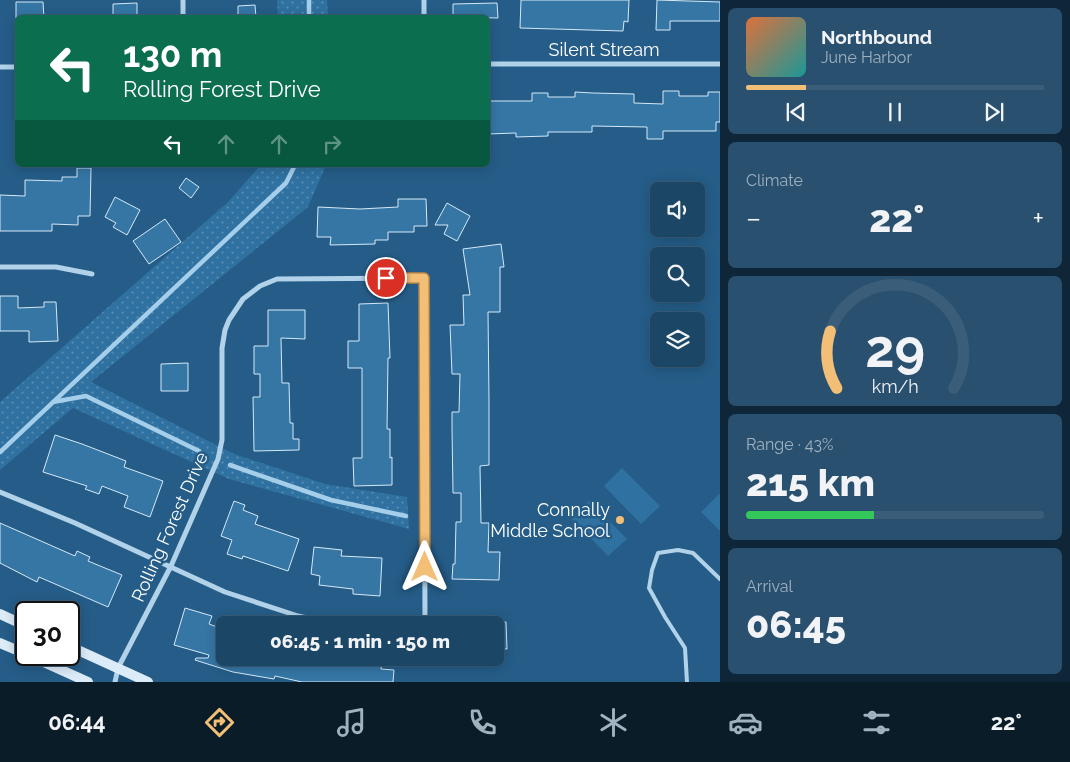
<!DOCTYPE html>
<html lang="en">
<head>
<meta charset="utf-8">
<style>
	:root { --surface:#1c4666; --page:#29506f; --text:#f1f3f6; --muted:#a0b1bf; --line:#3a5e7a; --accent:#f3be75 }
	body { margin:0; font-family:Raleway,sans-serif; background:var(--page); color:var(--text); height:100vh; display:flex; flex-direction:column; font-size:19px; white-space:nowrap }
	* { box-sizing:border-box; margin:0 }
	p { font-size:16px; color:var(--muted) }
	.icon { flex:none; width:28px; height:28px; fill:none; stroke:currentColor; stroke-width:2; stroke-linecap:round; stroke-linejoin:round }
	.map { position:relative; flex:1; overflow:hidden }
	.side { display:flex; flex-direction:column; gap:8px; padding:8px; background:#0f2638; width:350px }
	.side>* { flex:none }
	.guide { position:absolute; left:15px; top:15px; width:475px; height:152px; border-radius:8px; box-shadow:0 2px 12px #0003,0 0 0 1px var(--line); background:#0b6e4f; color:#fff; overflow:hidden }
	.controls { position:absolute; left:650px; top:182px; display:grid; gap:10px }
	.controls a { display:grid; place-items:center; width:55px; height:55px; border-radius:8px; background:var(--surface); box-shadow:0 2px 12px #0003,0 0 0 1px var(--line); font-size:25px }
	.speed { position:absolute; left:15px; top:601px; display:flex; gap:10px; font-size:25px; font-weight:700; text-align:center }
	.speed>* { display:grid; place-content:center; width:65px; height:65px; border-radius:50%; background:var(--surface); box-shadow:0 2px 12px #0003,0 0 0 1px var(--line); line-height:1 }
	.speed .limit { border:2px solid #111; border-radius:8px; background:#fff; color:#111 }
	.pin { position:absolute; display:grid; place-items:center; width:42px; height:42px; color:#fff; margin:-21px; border:2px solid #fff; border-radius:50%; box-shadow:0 1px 5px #0007 }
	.me { position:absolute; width:55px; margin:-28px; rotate:0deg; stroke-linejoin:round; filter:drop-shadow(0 0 4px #0008) }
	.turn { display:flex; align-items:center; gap:18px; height:105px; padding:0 25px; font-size:22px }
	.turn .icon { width:65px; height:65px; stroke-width:2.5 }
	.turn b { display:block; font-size:35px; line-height:42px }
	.lanes { display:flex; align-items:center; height:48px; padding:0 25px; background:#0003; justify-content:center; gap:25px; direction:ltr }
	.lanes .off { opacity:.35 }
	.big { font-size:38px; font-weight:800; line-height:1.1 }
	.side .card { flex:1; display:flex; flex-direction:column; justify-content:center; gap:8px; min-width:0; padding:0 18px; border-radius:8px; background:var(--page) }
	.side .dial { align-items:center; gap:0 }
	.dial svg { height:130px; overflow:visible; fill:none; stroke:var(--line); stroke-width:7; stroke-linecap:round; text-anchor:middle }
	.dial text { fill:var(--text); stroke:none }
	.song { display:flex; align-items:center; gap:15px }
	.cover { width:60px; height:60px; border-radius:8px; background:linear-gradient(135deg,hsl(20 70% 55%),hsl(180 70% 35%)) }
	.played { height:5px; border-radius:2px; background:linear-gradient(90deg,var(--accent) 20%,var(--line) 20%) }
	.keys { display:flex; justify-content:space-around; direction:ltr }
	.heat { display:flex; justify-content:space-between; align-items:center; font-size:28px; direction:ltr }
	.charge { height:8px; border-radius:4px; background:linear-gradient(90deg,#34c759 43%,var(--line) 0) }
	.trip { position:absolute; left:216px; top:616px; width:288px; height:50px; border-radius:8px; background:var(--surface); box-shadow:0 2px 12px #0003,0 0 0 1px var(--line); font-weight:800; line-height:50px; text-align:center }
	.tab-bar { display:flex; height:80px; justify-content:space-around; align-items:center; background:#0b1c29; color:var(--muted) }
	.tab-bar .icon { width:35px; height:35px }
	.tab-bar .on { color:var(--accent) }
	.tab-bar b { font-size:22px; color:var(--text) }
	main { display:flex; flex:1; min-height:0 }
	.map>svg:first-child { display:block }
</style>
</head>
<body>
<main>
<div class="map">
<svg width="720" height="682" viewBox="0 0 720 682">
	<defs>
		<pattern id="grass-dots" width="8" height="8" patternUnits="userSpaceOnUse" patternTransform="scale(1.25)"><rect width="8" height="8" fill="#2f71a0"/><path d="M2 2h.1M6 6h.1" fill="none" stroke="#598db3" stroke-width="1.8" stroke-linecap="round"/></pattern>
	</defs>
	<rect width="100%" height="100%" fill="#255d88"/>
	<path fill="url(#grass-dots)" d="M277 0H327L328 17H278Z
		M261 165H326L308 207 91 382 234 454 325 484 407 497 409 529 229 479 73 408 0 470V402L228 202Z"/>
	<path fill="#2f71a0" d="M622 468 660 506 641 524 604 486Z
		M719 494 720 495V531L701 512Z
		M589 501 627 539 608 556 571 518Z"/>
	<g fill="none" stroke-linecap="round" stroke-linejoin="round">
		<path stroke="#a5ceea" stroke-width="4.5" d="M309 0V18
			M53 402 86 396 199 451
			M0 452 286 183 295 165
			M230 465 331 500 406 516"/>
	</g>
	<path fill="#3576a5" stroke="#d5e9f7" d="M521 0H629L628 22 624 21 623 31 520 28Z
		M657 0 720 2V21H670V30H656Z
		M16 2H43L44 18H16Z
		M137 3V18H113V4Z
		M497 3 498 18 453 17V4Z
		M255 5 256 18H238V6Z
		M663 91H679V96H708V92H720V122H716V131H663V139H647V127L592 126V132H548V136L516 137V133L488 134V104H490V101H532V93H548V97H575V92L593 93 634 94V103L663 104Z
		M77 168H91L90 216H78V225L52 224V231H0V195L25 196V180L62 181V177H77Z
		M186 178 199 187 191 198 179 188Z
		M115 197 140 210 127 235 113 227 116 223 105 217Z
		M398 199H426L427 226H414V232H388V240H375V244L330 245 331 237H317L318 207 360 209 398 207Z
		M447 203 470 216 457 241 444 234 448 225H435Z
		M165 219 181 242 149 264 133 241Z
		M501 244 504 267H500V312H488L489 400V465L480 466 481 523H489L488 552H500L499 580 452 579 453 564H455L456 522H461V493H453L452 428V412H459L460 374H452L450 325H464L463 295H470L463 249Z
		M0 296H18V308L44 307V302H56L58 341 29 342V331H0Z
		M388 303 390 358H388L387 429H390V458L392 457V485L354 486 353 458H362V368H348V341H359V304Z
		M268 310H305V339L281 338 282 383H289L290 423H293V439H299V450L254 451 253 397H260V374H254V346H268Z
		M188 363V391H161V364Z
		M55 435 82 444 126 461 124 467 163 481 150 517 124 507 128 496 102 486 99 494 85 489 87 486 43 472Z
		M234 501 245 505 243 510 258 516 255 524 299 539 288 571 243 556 242 559 227 554 232 540 221 536Z
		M0 523 75 556 77 551 90 557 88 561 122 575 108 607 39 577 37 582 0 563Z
		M314 547 342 550 341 556 382 558 380 596 353 594V589L319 585 320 576 311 574Z
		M185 608 212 616 209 624 225 630V658H357L382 660 381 669 394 670 393 682H302L275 676 274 679 233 672 195 660 196 658H208L209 655 174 645Z
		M495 622H506L507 649H495Z"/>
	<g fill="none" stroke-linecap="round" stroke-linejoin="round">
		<path stroke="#b1d2e9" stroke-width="4" d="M687 682 685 648 665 617 649 588 652 570 658 553 678 550 693 553 720 579"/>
		<path stroke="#b1d2e9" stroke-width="5" d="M183 0V18
			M424 0V18
			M488 64H720
			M0 67H18
			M0 267H56L92 274
			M0 492 75 523 225 592 298 616 338 625
			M115 682 118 668 171 566 218 459 222 440V348L225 330 229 320 243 299 260 286 277 279 424 278 425 625"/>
		<path stroke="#dcebf8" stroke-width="10" d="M0 614 26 626
			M0 643 26 654
			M69 646 148 682
			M28 655 88 682"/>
	</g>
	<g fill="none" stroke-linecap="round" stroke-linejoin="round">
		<g stroke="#9e7c4c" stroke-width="12">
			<path id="route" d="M386 278H424L425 567"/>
		</g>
		<use href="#route" stroke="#f3be75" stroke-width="9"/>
	</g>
	<circle fill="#f3be75" stroke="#255d88" stroke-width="2" cx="620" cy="520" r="5"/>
	<g text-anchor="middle" stroke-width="5" stroke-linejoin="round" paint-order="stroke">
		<g font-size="18" fill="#fff" stroke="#255d88">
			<text x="604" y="56">Silent Stream</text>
			<text transform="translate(170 527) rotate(-66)" y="6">Rolling Forest Drive</text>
		</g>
		<g font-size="18" fill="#fff" stroke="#255d88" text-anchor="end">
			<text x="610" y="516">Connally<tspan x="610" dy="21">Middle School</tspan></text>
		</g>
	</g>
</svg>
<div class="controls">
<a><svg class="icon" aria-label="sound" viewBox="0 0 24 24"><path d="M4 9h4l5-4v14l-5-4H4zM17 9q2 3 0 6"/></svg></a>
<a><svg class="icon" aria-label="search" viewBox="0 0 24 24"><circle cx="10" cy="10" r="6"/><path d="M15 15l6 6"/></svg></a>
<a><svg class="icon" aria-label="layers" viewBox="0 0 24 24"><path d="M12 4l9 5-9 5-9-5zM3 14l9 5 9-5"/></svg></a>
</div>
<div class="speed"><div class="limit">30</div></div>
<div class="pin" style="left:386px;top:278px;background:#d93025"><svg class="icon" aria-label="arrive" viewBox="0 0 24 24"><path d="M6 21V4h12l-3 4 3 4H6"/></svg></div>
<svg class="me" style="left:425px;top:567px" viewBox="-20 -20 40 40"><path d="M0-17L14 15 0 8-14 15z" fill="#f3be75" stroke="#fff" stroke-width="4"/></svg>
<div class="trip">06:45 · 1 min · 150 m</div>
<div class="guide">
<div class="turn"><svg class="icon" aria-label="left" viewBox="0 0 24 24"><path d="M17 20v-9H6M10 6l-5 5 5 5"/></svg><div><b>130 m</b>Rolling Forest Drive</div></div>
<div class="lanes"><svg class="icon" aria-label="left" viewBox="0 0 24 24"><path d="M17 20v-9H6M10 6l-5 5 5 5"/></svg><svg class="icon off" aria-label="ahead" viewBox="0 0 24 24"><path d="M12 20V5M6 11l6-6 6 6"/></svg><svg class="icon off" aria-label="ahead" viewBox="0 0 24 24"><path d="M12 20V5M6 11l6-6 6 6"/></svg><svg class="icon off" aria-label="right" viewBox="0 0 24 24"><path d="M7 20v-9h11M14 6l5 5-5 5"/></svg></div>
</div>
</div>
<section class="side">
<div class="card">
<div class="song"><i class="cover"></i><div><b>Northbound</b><p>June Harbor</p></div></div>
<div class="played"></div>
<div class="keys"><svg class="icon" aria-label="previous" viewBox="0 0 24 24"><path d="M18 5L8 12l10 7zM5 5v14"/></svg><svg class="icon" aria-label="pause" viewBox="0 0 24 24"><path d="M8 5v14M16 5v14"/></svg><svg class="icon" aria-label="next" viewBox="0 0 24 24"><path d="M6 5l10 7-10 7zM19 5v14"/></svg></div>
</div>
<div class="card"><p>Climate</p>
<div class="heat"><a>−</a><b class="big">22°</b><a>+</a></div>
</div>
<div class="card dial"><svg viewBox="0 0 100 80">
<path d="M14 69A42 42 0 1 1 86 69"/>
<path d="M14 69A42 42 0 0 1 10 34" stroke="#f3be75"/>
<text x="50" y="56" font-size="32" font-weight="700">29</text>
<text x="50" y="72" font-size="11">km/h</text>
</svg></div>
<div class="card"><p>Range · 43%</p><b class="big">215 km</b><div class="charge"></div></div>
<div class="card"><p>Arrival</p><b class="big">06:45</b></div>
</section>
</main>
<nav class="tab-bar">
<b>06:44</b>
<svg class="icon on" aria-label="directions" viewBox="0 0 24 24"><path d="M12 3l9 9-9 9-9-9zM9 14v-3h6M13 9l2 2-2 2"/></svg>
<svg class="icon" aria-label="music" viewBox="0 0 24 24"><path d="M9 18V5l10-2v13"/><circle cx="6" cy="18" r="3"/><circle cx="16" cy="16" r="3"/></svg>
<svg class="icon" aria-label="phone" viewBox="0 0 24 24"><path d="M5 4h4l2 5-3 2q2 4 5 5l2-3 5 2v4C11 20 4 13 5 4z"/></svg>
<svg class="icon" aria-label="climate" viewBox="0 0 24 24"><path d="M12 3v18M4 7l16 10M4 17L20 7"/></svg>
<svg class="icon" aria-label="car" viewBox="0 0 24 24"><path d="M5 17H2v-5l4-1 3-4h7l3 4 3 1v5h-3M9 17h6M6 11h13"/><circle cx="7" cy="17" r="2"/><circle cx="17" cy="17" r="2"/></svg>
<svg class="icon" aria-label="filters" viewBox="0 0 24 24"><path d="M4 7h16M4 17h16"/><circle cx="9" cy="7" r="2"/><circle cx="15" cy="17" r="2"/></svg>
<b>22°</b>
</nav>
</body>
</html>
